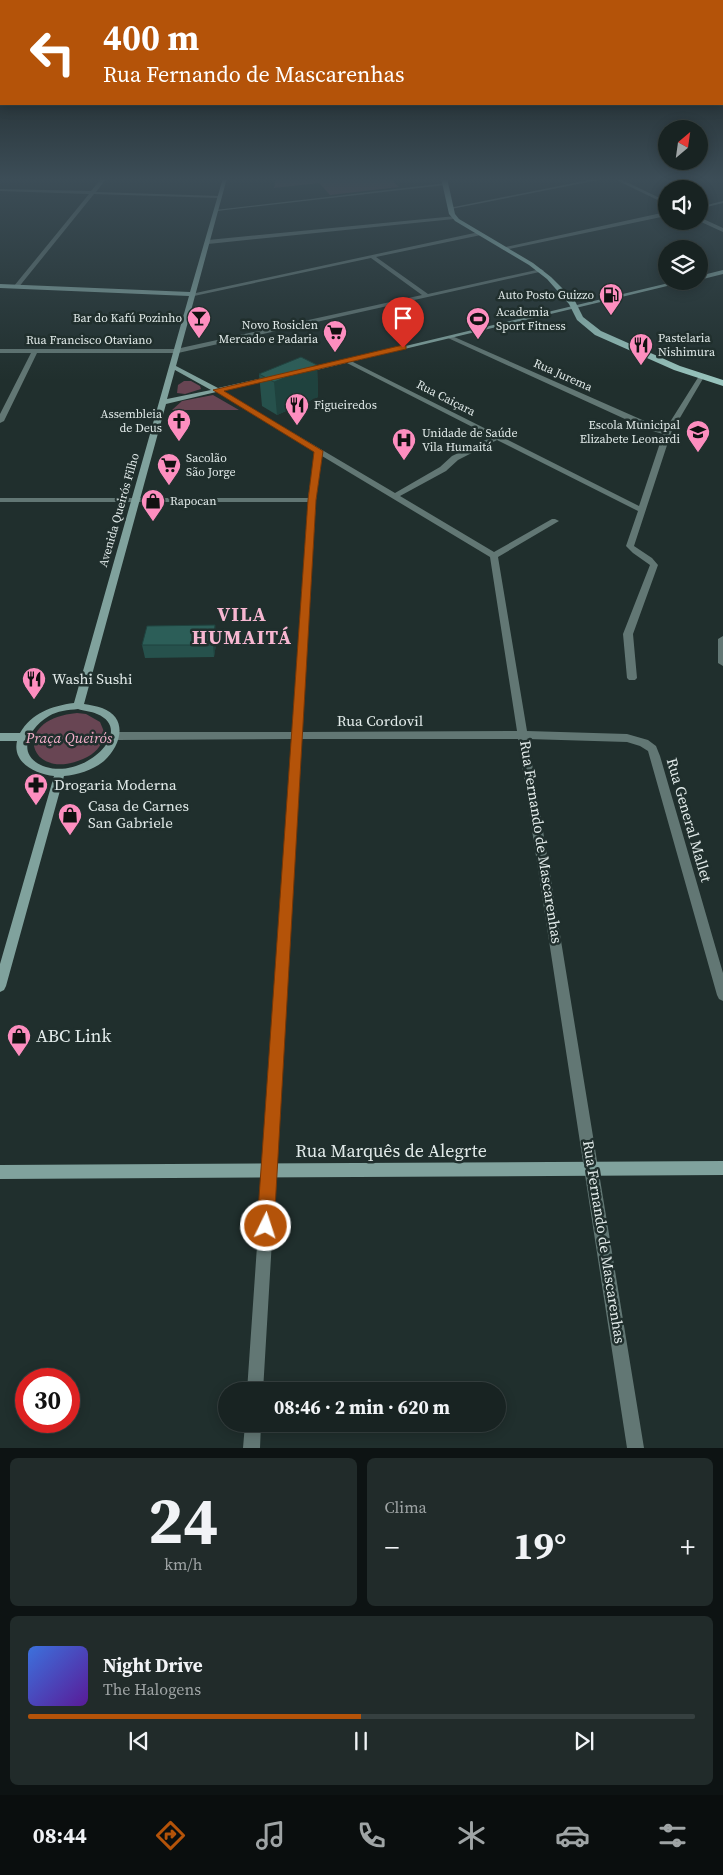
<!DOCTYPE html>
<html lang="pt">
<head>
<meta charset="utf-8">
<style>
	:root { --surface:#182322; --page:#212b2a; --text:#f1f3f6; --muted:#9fa4a5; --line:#364040; --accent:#b45309 }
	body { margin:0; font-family:"Source Serif 4",serif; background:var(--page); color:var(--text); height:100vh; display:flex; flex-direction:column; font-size:19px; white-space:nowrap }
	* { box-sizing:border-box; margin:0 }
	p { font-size:16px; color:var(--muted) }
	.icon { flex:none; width:28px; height:28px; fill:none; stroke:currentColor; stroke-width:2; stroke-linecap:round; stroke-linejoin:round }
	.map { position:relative; height:1448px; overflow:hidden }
	.sheet { display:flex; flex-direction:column; gap:10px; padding:10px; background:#0d1313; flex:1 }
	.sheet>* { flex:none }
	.hud { position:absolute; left:0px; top:0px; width:724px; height:105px; box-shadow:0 2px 12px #0003,0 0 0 1px var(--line); background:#b45309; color:#fff; overflow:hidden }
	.needle { width:32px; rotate:29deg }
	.tools { position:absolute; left:658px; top:120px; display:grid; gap:10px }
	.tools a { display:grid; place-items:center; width:50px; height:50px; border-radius:50%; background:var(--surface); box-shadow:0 2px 12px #0003,0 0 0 1px var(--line); font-size:25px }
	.speed { position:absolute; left:15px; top:1368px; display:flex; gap:10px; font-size:25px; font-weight:700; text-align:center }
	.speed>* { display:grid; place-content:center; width:65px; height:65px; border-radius:50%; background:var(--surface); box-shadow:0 2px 12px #0003,0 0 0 1px var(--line); line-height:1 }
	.speed .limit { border:8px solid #d22; background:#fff; color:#111 }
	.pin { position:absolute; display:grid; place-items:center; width:42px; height:42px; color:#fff; margin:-51px -21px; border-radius:50% 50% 50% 0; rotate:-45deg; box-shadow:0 0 5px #0007 }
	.pin .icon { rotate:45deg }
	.me { position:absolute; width:55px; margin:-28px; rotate:4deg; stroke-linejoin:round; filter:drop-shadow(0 0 4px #0008) }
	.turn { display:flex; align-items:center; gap:18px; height:105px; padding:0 20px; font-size:22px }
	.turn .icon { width:65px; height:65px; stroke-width:2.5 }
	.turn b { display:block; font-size:35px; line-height:42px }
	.big { font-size:38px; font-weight:700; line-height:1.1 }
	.sheet .card { flex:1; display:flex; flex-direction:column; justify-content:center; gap:8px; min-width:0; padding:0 18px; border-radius:8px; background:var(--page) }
	.sheet .dial { align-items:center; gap:0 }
	.dial b { font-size:65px; line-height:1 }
	.song { display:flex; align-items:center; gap:15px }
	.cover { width:60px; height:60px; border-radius:8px; background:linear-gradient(135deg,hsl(220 70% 55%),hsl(270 70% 35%)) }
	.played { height:5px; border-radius:2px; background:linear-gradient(90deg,var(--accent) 50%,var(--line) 50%) }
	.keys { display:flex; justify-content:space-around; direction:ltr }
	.heat { display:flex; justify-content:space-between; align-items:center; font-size:28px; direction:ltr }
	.sheet .tiles { flex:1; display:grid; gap:10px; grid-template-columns:1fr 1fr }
	.card:last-child { grid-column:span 2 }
	.trip { position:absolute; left:218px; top:1382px; width:288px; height:50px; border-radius:25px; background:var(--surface); box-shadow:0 2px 12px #0003,0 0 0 1px var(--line); font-weight:700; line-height:50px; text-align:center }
	.tab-bar { display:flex; height:80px; justify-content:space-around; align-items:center; background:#0a0e0e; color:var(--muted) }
	.tab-bar .icon { width:35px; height:35px }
	.tab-bar .active { color:var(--accent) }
	.tab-bar b { font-size:22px; color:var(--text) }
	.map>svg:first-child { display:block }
</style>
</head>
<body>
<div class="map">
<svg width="723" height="1448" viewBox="0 0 723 1448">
	<rect width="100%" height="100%" fill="#202f2d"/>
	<path fill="#684553" d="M276 178H389L399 187 330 195 319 183 274 188Z
		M184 381H191L200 386 201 389 185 394 177 393 178 385Z
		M213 395 239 410H172L182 401Z
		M77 713 86 714 100 722 105 734C102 746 95 754 83 759 29 783 9 719 77 713Z"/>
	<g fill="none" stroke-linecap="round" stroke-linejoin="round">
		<path fill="#627774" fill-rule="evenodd" d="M102 178H107L96 192 220 196 222 197 220 198 94 194 18 288H14V286L89 194 0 191V189L91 191Z
			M599 178H609L451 209 449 208Z
			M612 178H618L666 201V204Z
			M447 183 445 185 217 211 215 210Z
			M723 201V203L699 209V207Z
			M666 212V216L504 250 501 248Z
			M456 216 454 219 208 244 205 242 208 240Z
			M699 217 723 228V232L699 221Z
			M479 232 481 233V235L376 257 428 294 541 269 544 271 178 353H37L4 421 0 423V414L31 353H0V349H176L422 295 371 258 194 296 191 294Z
			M448 336H452L665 430 699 376 704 377 671 433 634 546 652 558 658 565 633 634 637 678 635 680H629L627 678 623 634 650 565 633 553 626 546 638 511 497 440 458 460 446 471 400 496 494 552 552 519H555L559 521 498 557 527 731 627 734 648 740 656 746 660 756 723 973V1001L719 999 717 995 648 751 640 746 627 742 528 739 644 1448H627L518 739H302L263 1391H247L292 739 116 740 111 736 116 732H292L308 502H0V498H308L315 452 215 391 214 390 217 388 395 493 440 467 452 456 492 437 345 362V360L347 359 639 506 663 434 649 430 448 338ZM322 456 490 557 517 731 302 732 316 500Z
			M723 636V666L718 663V639Z
			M245 1424H261L260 1448H243Z"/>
		<path fill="#80a29d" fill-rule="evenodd" d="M223 178H227L176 366 218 388 272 376 275 378 166 404 84 704C90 705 97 706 102 708 129 718 121 746 104 761 93 770 78 775 64 776L6 986 4 990 0 992V964L54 776C36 774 12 763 17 741H0V733H20C32 713 51 706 74 703L189 296 0 288V284L190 292ZM175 370 211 390 167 399ZM78 709C84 711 91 711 97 714 136 730 85 779 46 767 15 757 27 729 49 716 57 711 68 710 78 709Z
			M723 270V274L699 280V276Z
			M677 281H688L304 373 301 371Z
			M723 1161V1175L0 1179V1165Z"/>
		<path fill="#97c3bc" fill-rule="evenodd" d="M441 178H447L455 214 459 219 533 263 551 277 575 301 583 317 601 331 680 366 723 380V386L674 370 595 335 577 320 569 304 547 279 529 265 455 221 449 214Z"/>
	</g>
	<path fill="#26514c" d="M317 365 318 397 277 415 262 406 259 374Z
		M217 638 214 657 145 658 142 645Z"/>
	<path fill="#1f423e" d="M317 365 318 397 277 415 274 382Z
		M215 625 217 638 214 657 213 645Z"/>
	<path fill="#2c5e58" stroke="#1f423e" d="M301 357 317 365 274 382 259 374Z
		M215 625 213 645H142L147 626Z"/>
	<linearGradient id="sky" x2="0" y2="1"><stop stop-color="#121a19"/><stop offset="0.47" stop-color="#3c4d57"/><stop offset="1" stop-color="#3c4d57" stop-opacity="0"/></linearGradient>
	<rect width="723" height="381" fill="url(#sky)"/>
	<path fill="#b45309" stroke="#753606" d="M403 345 406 346V349L224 391 323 451 316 500 274 1226 272 1232 266 1235 260 1232 257 1226 308 500 314 452 213 390Z"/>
	<defs>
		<g id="fuel-pin" transform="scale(1.25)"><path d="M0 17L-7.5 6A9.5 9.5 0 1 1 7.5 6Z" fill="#fd8ebf" stroke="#202f2d"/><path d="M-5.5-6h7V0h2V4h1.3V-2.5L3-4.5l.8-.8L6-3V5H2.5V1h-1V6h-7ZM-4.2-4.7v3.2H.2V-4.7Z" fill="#111"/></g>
		<g id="bar-pin" transform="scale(1.25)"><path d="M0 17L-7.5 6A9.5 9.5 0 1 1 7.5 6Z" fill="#fd8ebf" stroke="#202f2d"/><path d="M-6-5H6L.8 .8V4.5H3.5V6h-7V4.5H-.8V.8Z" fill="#111"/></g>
		<g id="stadium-pin" transform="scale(1.25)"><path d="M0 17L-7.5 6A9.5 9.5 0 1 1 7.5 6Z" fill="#fd8ebf" stroke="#202f2d"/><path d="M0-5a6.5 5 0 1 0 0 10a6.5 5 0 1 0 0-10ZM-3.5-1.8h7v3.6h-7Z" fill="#111"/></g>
		<g id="supermarket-pin" transform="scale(1.25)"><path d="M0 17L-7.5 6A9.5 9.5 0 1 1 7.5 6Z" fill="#fd8ebf" stroke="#202f2d"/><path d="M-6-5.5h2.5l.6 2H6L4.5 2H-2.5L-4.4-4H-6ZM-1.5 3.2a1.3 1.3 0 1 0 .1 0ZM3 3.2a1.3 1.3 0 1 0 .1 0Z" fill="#111"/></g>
		<g id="restaurant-pin" transform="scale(1.25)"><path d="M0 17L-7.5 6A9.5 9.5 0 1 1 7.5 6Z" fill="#fd8ebf" stroke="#202f2d"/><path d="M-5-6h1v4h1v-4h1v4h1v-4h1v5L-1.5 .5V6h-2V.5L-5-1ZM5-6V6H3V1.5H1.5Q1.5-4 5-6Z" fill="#111"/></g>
		<g id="church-pin" transform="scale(1.25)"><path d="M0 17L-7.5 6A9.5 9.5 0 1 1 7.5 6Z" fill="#fd8ebf" stroke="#202f2d"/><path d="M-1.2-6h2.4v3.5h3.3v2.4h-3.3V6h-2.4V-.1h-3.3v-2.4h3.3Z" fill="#111"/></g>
		<g id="school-pin" transform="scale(1.25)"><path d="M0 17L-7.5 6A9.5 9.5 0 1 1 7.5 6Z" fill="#fd8ebf" stroke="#202f2d"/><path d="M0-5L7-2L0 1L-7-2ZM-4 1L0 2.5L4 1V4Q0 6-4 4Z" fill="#111"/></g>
		<g id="hospital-pin" transform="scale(1.25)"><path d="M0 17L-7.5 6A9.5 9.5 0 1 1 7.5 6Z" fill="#fd8ebf" stroke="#202f2d"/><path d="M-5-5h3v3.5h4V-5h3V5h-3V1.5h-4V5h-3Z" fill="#111"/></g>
		<g id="shop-pin" transform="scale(1.25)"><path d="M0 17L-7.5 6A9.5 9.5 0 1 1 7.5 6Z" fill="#fd8ebf" stroke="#202f2d"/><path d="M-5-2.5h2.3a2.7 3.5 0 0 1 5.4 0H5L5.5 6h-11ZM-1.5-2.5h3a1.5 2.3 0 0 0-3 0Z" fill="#111"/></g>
		<g id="pharmacy-pin" transform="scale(1.25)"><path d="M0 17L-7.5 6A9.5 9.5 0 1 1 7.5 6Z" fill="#fd8ebf" stroke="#202f2d"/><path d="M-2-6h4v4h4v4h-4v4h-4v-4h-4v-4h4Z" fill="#111"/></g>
	</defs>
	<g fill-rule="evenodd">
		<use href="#fuel-pin" x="611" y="295"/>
		<use href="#bar-pin" x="199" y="318"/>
		<use href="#stadium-pin" x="478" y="319"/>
		<use href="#supermarket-pin" x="335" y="332"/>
		<use href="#restaurant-pin" x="641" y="345"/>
		<use href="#restaurant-pin" x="297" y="405"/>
		<use href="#church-pin" x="179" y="421"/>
		<use href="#school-pin" x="698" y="432"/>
		<use href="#hospital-pin" x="404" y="440"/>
		<use href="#supermarket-pin" x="169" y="465"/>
		<use href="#shop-pin" x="153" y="501"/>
		<use href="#restaurant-pin" x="34" y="679"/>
		<use href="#pharmacy-pin" x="36" y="785"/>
		<use href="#shop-pin" x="70" y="815"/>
		<use href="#shop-pin" x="19" y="1036"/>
	</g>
	<g text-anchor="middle" stroke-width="5" stroke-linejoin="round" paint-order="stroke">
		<g font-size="12" fill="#e1eae9" stroke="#202f2d" text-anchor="start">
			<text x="594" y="299" text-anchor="end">Auto Posto Guizzo</text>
			<text x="496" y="316">Academia<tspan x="496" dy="14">Sport Fitness</tspan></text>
			<text x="182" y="322" text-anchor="end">Bar do Kafú Pozinho</text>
			<text x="318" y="329" text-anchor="end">Novo Rosiclen<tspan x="318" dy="14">Mercado e Padaria</tspan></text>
			<text x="658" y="342">Pastelaria<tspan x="658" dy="14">Nishimura</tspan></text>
			<text x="314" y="409">Figueiredos</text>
			<text x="162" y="418" text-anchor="end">Assembleia<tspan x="162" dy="14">de Deus</tspan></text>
			<text x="680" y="429" text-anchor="end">Escola Municipal<tspan x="680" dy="14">Elizabete Leonardi</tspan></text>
			<text x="422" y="437">Unidade de Saúde<tspan x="422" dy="14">Vila Humaitá</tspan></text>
			<text x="186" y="462">Sacolão<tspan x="186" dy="14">São Jorge</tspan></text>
			<text x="170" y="505">Rapocan</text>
		</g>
		<g font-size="12" fill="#e1eae9" stroke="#202f2d">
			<text x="89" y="344">Rua Francisco Otaviano</text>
			<text transform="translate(563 375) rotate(24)" y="4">Rua Jurema</text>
			<text transform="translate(446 398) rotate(27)" y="4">Rua Caiçara</text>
			<text transform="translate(119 510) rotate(-74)" y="4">Avenida Queirós Filho</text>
		</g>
		<g font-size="15" fill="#e1eae9" stroke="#202f2d" text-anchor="start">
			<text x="52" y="684">Washi Sushi</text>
			<text x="54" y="790">Drogaria Moderna</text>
			<text x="88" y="811">Casa de Carnes<tspan x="88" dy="17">San Gabriele</tspan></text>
		</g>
		<g font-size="15" fill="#e1eae9" stroke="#202f2d">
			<text x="380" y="726">Rua Cordovil</text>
			<text transform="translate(689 820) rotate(74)" y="5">Rua General Mallet</text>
			<text transform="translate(541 842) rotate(81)" y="5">Rua Fernando de Mascarenhas</text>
			<text transform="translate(604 1242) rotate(81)" y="5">Rua Fernando de Mascarenhas</text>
		</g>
		<g font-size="15" font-style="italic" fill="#f3afca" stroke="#202f2d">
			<text x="69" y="743">Praça Queirós</text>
		</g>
		<g font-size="18" fill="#e1eae9" stroke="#202f2d" text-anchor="start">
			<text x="36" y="1042">ABC Link</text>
		</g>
		<g font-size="18" fill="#e1eae9" stroke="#202f2d">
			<text x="391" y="1157">Rua Marquês de Alegrte</text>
		</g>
		<g font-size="20" font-weight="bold" letter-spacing="1" fill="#f7b7d1" stroke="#202f2d">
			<text x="242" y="621">VILA<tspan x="242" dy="23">HUMAITÁ</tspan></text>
		</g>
	</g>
</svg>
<div class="tools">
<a><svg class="needle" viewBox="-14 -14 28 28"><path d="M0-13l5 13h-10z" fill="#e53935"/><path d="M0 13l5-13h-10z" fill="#9fa4a5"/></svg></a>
<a><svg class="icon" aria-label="sound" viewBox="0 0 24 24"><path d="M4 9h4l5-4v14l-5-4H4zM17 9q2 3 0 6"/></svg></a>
<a><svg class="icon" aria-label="layers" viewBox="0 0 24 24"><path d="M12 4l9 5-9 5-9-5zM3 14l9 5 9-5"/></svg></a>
</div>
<div class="speed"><div class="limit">30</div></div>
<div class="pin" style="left:403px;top:348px;background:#d93025"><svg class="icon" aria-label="arrive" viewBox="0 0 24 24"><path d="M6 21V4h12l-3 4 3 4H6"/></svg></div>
<svg class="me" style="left:266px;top:1226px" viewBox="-20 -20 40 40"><circle r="17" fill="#b45309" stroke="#fff" stroke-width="3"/><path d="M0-11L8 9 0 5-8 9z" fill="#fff"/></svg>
<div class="trip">08:46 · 2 min · 620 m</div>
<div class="hud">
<div class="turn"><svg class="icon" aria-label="left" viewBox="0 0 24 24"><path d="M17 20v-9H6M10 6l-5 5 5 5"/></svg><div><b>400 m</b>Rua Fernando de Mascarenhas</div></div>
</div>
</div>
<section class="sheet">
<div class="tiles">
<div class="card dial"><b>24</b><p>km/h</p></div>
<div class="card"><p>Clima</p>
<div class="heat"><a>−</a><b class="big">19°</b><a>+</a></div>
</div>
<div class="card">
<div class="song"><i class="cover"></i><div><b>Night Drive</b><p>The Halogens</p></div></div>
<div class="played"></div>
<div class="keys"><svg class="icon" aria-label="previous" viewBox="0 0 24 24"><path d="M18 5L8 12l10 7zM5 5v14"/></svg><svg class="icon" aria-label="pause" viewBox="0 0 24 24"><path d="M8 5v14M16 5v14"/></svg><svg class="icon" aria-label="next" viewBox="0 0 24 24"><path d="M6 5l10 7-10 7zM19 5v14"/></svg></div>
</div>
</div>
</section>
<nav class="tab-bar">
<b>08:44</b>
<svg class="icon active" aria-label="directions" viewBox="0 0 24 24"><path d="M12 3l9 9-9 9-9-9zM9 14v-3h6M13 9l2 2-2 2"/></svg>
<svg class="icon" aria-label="music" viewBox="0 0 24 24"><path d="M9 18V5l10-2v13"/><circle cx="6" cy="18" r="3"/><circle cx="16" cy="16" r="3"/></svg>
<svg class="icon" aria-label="phone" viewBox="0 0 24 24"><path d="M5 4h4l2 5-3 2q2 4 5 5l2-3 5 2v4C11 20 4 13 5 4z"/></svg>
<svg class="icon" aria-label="climate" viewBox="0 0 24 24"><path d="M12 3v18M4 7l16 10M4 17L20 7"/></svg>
<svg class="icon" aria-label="car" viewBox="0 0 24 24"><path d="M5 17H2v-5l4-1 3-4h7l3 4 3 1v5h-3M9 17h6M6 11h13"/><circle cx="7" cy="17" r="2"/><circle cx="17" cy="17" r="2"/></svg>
<svg class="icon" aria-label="filters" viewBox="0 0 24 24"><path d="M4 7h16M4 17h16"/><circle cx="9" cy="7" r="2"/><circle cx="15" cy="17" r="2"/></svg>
</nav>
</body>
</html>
